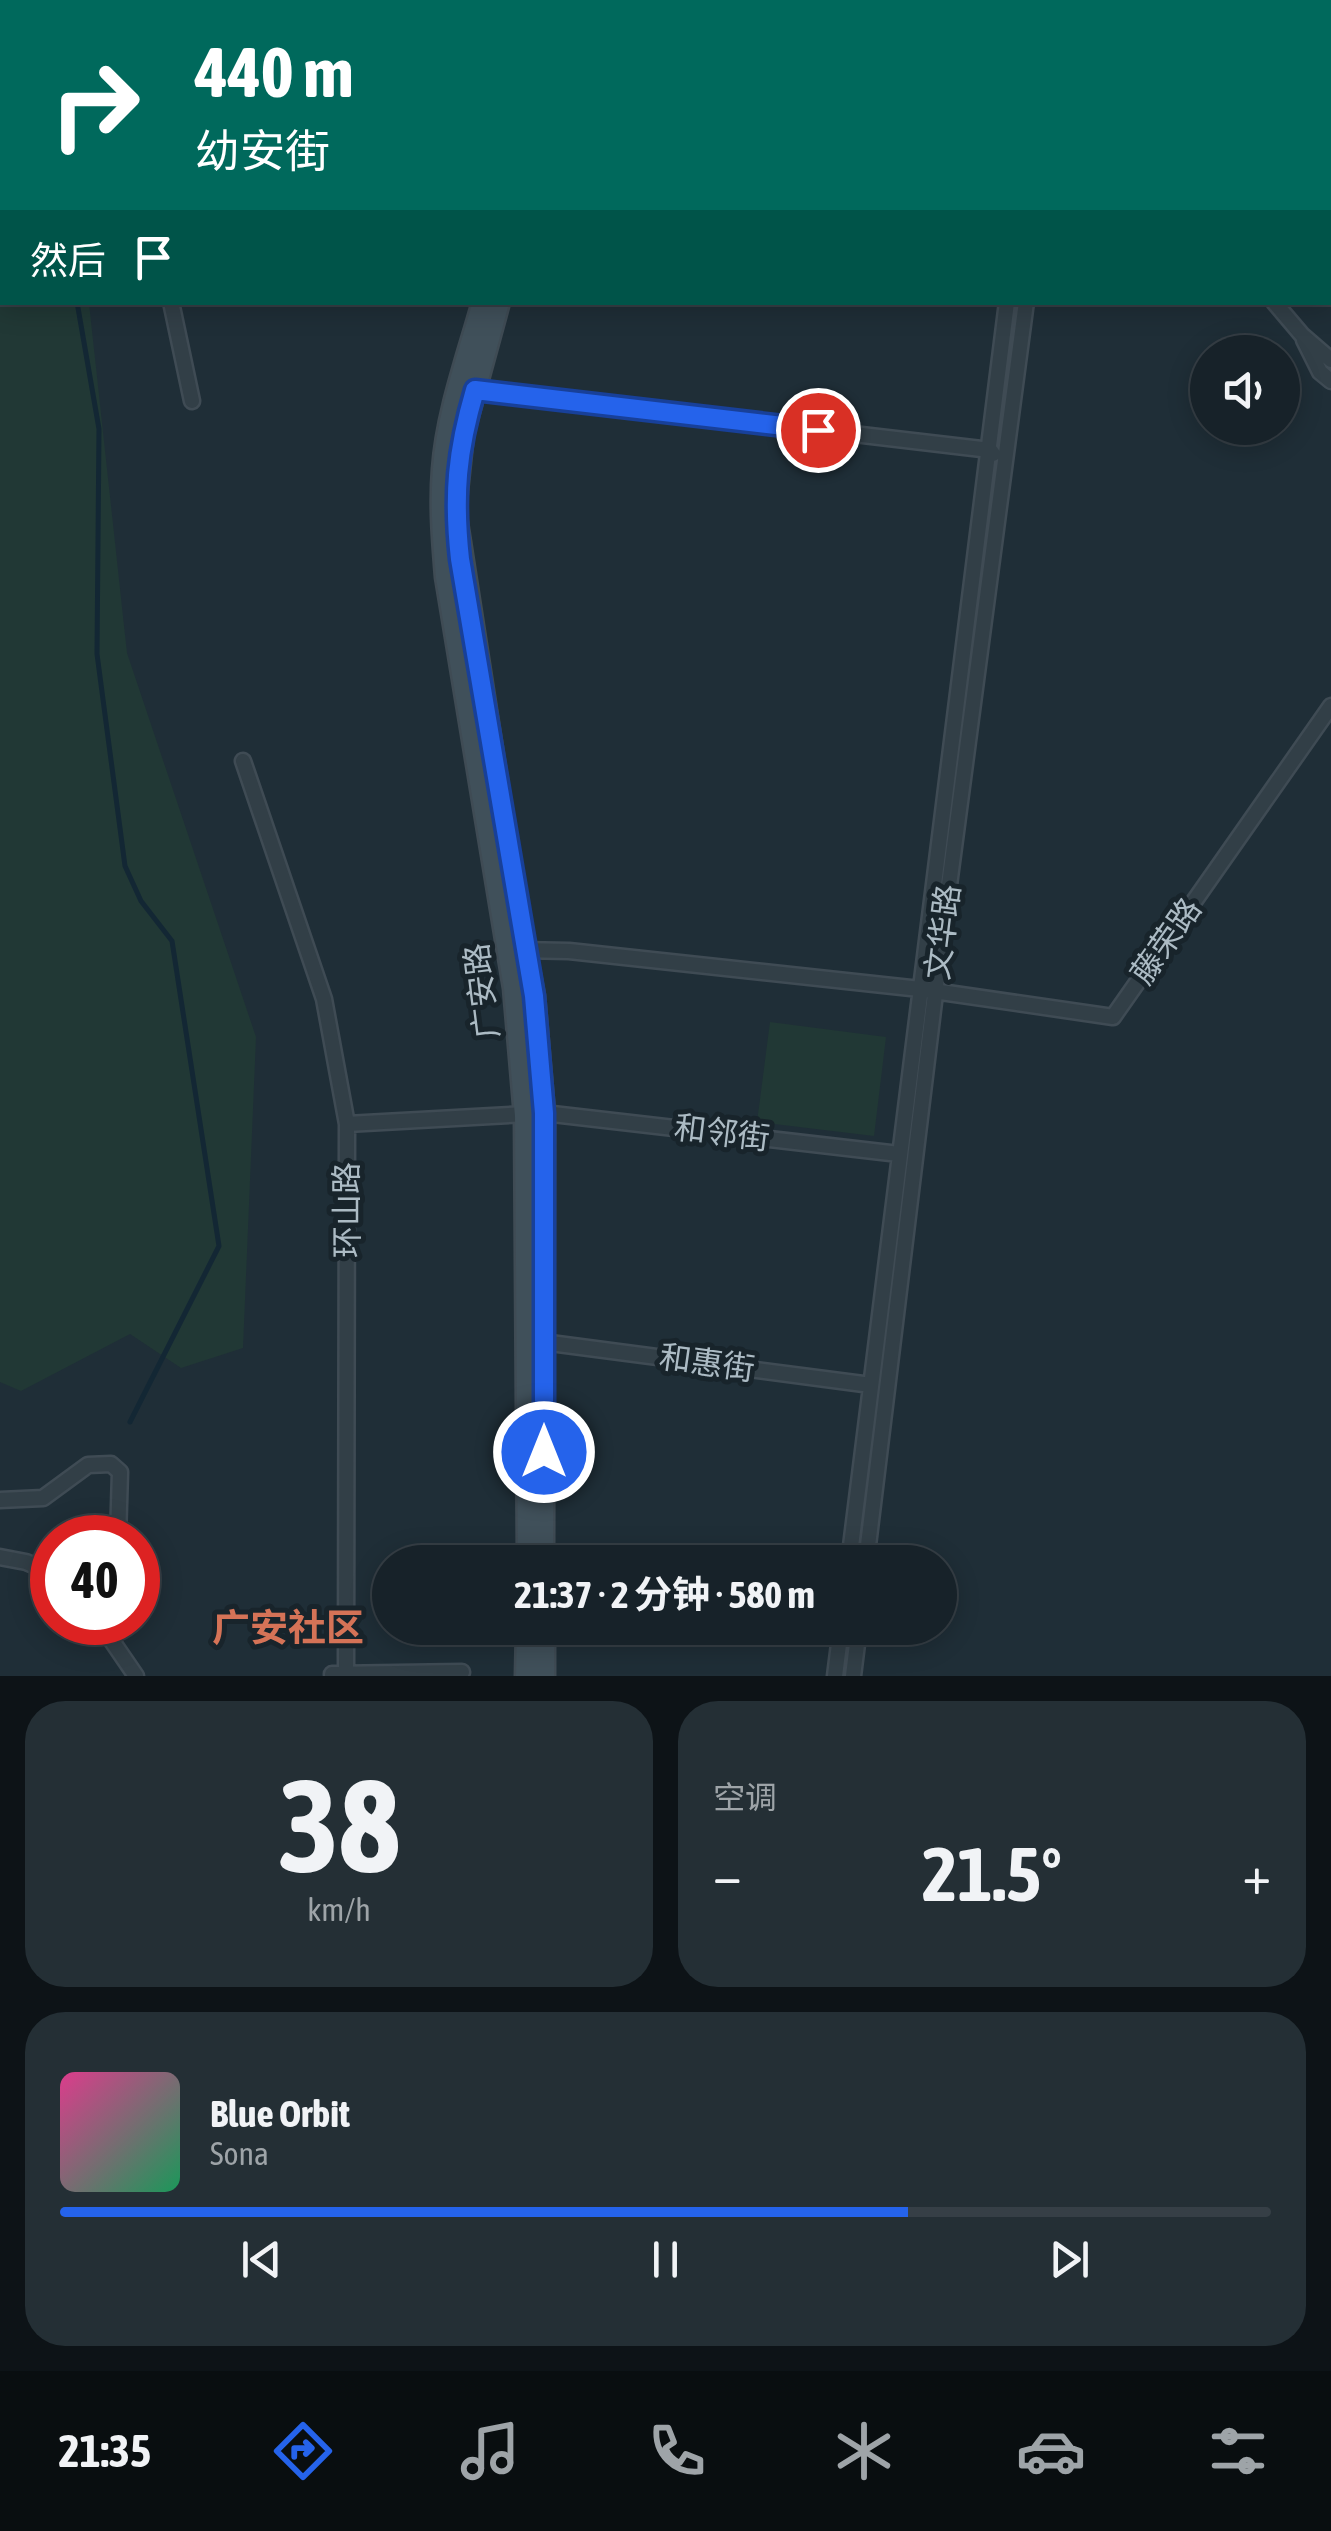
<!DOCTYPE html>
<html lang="zh">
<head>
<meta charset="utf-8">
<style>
	:root { --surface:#172229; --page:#242f35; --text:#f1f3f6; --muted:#9ea4a8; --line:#363f46; --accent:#2563eb }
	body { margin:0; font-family:"Asap Condensed","Noto Sans SC",sans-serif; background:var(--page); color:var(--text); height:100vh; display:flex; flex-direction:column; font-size:38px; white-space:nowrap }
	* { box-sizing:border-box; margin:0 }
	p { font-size:32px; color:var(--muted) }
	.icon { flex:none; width:55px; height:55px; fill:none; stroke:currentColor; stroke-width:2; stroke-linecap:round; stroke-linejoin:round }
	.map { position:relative; height:1676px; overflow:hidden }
	.details { display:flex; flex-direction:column; gap:25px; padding:25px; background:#0d1317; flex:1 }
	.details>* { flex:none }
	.hud { position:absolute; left:0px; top:0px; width:1332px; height:305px; box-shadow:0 5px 25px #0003,0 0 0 2px var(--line); background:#00695c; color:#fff; overflow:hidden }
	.tools { position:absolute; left:1190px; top:335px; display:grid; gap:20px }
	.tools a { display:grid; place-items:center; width:110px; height:110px; border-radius:50%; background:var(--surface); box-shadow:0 5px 25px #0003,0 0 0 2px var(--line); font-size:50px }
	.speed { position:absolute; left:30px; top:1515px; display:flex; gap:20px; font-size:50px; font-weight:700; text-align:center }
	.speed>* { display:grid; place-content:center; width:130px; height:130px; border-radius:50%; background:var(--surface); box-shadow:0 5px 25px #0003,0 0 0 2px var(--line); line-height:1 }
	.speed .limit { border:15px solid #d22; background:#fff; color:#111 }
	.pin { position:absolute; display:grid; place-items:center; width:85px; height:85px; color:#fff; margin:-42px; border:5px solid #fff; border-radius:50%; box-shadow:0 2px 10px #0007 }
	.me { position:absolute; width:110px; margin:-55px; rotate:0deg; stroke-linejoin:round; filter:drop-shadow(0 0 8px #0008) }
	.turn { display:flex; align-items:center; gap:35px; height:210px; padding:0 30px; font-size:45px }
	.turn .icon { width:130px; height:130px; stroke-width:2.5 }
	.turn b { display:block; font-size:70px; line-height:85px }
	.then { display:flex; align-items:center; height:95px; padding:0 30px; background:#0003; gap:20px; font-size:38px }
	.big { font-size:75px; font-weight:700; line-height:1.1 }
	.details .card { flex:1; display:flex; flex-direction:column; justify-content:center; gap:15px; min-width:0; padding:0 35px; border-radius:40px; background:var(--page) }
	.details .dial { align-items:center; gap:0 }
	.dial b { font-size:130px; line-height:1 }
	.song { display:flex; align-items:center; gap:30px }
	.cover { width:120px; height:120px; border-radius:15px; background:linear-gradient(135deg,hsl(330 70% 55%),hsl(150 70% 35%)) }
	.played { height:10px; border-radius:5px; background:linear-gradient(90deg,var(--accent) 70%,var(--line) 70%) }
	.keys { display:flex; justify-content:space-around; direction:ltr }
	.heat { display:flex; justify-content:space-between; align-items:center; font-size:55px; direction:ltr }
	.details .tiles { flex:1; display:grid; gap:25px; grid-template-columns:1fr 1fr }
	.card:last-child { grid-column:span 2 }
	.trip { position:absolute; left:372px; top:1545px; width:585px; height:100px; border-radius:50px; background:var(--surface); box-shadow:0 5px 25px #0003,0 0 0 2px var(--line); font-weight:700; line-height:100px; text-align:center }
	.dock { display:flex; height:160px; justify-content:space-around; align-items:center; background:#090e10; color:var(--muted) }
	.dock .icon { width:70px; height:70px }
	.dock .on { color:var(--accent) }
	.dock b { font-size:45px; color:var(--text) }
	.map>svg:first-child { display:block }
</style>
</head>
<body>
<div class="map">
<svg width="1331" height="1676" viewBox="0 0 1331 1676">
	<rect width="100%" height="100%" fill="#1f2e37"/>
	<path fill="#213835" d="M0 0H182L2 2V302L89 303 127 653 256 1037 243 1348 181 1368 130 1334 21 1391 0 1382Z
		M770 1022 886 1037 874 1136 757 1122Z"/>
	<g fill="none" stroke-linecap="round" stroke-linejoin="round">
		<path stroke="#132734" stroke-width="5" d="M154 2 159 0
			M77 302 99 429 97 654 125 866 141 901 172 941 219 1246 130 1422"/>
		<g stroke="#3f4b54" stroke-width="19">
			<path id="street" d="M1040 2 1041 0
				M1109 2 1111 0
				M1129 2 1130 0
				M171 302 192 401
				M1274 302 1302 335 1331 360
				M1304 340 1320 372 1331 381
				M470 389 990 450 993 454
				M243 761 324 999 347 1124 346 1673
				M519 950 569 951 920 989 1113 1017 1331 706
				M347 1124 544 1113 899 1154
				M535 1341 871 1385
				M0 1500 43 1498 88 1465 111 1464 120 1472 118 1538
				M0 1557 26 1562 52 1573
				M849 1562 1007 302
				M866 1562 939 961 1026 302
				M99 1622 136 1676
				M332 1674 462 1672
				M835 1676 841 1628
				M853 1676 859 1628"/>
		</g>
		<g stroke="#3f4b54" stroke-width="25">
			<path id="secondary" d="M571 2 572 0
				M590 2 591 0
				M483 302C468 356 447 413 443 469 440 505 443 541 446 577L514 988 525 1116 528 1562
				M499 302 463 434 455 510 515 897 534 996 544 1113 543 1562
				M544 1628V1676
				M526 1676 527 1628"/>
		</g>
		<use href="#street" stroke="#323f47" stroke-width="14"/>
		<use href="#secondary" stroke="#40505a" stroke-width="20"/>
	</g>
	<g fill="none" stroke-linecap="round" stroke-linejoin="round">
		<g stroke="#184099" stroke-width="25">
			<path id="route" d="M544 1452V1113L534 996 460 559C453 495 457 451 475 390L818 430"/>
		</g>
		<use href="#route" stroke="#2563eb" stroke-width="18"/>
	</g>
	<g text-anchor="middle" stroke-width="10" stroke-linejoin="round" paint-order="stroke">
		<g font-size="32" fill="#acbbc4" stroke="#18242b">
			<text transform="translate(943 932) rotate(-83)" y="11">文华路</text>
			<text transform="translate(1166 941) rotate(-55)" y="11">藤荣路</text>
			<text transform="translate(482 991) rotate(-97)" y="11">广安路</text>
			<text transform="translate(722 1133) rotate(7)" y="11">和邻街</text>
			<text transform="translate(347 1210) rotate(-90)" y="11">环山路</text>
			<text transform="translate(707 1363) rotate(8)" y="11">和惠街</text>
		</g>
		<g font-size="38" font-weight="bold" fill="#d57357" stroke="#18242b">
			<text x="288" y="1641">广安社区</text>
		</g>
	</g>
</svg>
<div class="tools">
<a><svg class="icon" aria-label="sound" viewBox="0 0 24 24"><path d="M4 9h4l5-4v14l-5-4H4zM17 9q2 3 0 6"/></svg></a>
</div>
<div class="speed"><div class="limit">40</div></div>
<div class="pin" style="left:818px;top:430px;background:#d93025"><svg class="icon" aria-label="arrive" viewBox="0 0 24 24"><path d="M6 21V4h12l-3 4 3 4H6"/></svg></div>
<svg class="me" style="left:544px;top:1452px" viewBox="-20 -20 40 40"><circle r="17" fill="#2563eb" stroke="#fff" stroke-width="3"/><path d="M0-11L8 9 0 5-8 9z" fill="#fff"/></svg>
<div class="trip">21:37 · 2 分钟 · 580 m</div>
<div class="hud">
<div class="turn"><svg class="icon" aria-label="right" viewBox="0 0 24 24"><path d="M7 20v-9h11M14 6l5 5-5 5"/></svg><div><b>440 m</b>幼安街</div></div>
<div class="then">然后<svg class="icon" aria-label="arrive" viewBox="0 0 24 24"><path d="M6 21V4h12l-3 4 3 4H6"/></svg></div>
</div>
</div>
<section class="details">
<div class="tiles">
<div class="card dial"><b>38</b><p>km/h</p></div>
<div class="card"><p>空调</p>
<div class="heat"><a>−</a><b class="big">21.5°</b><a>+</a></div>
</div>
<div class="card">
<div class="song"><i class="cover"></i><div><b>Blue Orbit</b><p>Sona</p></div></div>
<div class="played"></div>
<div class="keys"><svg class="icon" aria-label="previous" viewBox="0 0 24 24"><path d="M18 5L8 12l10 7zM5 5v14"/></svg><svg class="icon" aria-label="pause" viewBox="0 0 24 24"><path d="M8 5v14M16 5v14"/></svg><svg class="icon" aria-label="next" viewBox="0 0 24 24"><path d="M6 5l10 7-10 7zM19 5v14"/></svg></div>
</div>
</div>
</section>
<nav class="dock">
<b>21:35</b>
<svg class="icon on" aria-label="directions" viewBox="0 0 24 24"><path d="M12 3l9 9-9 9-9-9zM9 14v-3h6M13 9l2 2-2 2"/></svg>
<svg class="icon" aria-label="music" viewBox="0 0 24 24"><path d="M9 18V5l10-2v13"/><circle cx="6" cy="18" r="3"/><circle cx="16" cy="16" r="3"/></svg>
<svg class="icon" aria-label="phone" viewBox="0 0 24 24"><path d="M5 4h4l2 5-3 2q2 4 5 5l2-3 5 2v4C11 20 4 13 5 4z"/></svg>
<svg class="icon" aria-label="climate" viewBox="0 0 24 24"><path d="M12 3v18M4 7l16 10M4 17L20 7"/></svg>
<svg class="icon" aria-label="car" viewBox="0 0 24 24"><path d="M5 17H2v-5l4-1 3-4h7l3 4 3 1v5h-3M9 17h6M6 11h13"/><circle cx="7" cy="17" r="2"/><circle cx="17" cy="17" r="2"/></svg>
<svg class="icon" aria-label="filters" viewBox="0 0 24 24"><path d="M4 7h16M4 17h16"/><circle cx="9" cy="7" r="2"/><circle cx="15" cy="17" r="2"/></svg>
</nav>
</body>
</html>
